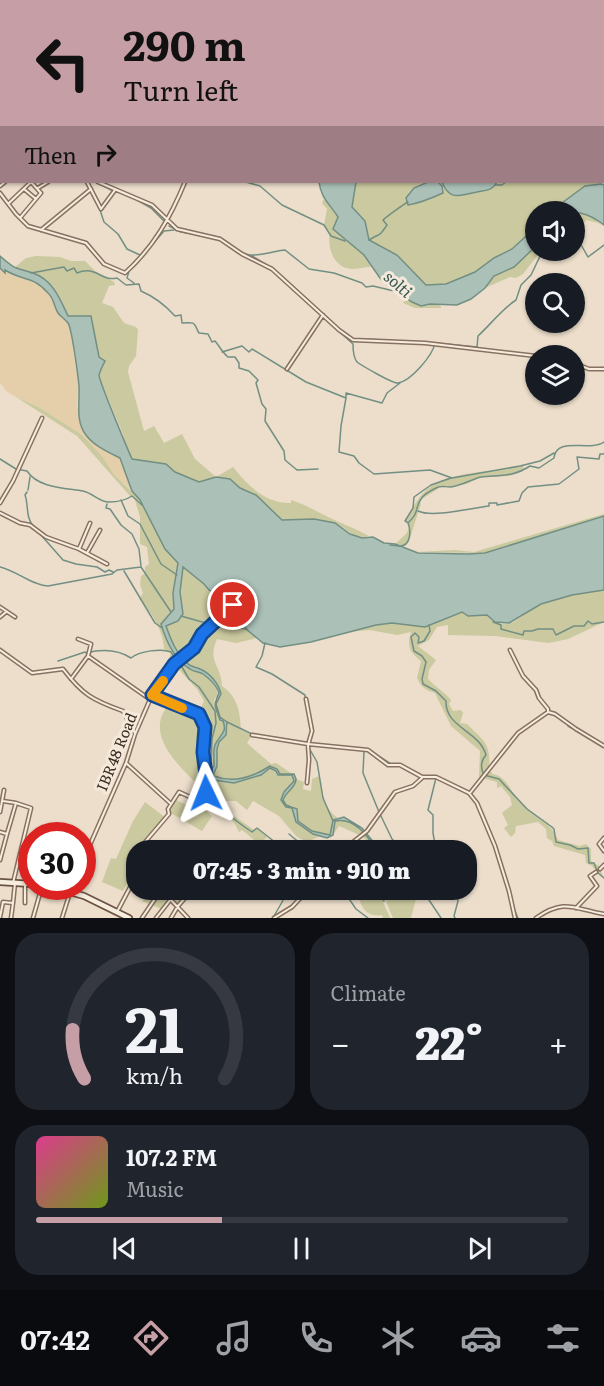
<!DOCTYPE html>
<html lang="en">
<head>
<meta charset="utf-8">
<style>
	:root { --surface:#171b24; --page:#20242c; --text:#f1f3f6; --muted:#9ea1a6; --line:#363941; --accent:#c69ea5 }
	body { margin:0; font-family:Literata,serif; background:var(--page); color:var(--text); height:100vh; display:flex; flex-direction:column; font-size:22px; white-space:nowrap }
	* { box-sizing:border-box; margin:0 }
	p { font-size:20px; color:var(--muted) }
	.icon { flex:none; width:33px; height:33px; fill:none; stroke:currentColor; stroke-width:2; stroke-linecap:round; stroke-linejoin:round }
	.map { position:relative; height:918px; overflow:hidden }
	.side { display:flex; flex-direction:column; gap:15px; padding:15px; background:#0d0f14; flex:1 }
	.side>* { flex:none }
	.guide { position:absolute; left:0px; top:0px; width:604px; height:183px; box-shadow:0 2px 4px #0004; background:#c69ea5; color:#111; overflow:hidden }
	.fabs { position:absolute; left:525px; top:201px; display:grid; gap:12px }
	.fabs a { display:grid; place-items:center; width:60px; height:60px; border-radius:50%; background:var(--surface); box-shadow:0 2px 4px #0004; font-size:30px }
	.speed { position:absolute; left:18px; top:822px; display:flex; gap:12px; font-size:30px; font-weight:700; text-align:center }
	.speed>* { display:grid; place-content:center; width:78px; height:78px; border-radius:50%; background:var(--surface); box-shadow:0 2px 4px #0004; line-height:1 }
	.speed .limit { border:9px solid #d22; background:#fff; color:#111 }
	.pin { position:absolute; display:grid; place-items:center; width:51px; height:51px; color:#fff; margin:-26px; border:3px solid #fff; border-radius:50%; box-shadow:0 2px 6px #0007 }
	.me { position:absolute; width:66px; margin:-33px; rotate:358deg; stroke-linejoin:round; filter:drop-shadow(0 0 4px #0008) }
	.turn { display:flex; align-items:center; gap:21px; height:126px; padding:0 24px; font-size:27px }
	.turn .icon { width:78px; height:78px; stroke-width:2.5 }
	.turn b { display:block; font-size:42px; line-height:51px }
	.then { display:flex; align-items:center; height:57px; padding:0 24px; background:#0003; gap:12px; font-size:22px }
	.big { font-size:45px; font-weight:800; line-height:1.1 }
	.side .card { flex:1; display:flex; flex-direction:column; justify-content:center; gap:9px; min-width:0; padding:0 21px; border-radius:24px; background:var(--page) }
	.side .dial { align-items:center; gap:0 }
	.dial svg { height:156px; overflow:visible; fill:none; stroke:var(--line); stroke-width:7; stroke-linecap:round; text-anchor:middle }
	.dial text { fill:var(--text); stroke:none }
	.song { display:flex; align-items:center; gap:18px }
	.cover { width:72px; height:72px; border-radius:9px; background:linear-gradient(135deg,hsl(330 70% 55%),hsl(80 70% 35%)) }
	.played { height:6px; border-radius:3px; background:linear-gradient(90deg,var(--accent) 35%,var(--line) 35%) }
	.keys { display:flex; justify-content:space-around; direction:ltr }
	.heat { display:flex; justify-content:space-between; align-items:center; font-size:33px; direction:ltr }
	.side .tiles { flex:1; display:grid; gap:15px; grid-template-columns:1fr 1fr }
	.card:last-child { grid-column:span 2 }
	.trip { position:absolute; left:126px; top:840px; width:351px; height:60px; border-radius:24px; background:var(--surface); box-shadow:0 2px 4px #0004; font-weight:800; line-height:60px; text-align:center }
	.menu { display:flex; height:96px; justify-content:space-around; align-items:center; background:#090b0e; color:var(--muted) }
	.menu .icon { width:42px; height:42px }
	.menu .active { color:var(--accent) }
	.menu b { font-size:27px; color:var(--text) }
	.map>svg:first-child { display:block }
</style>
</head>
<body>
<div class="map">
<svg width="604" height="918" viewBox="0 0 604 918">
	<rect width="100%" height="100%" fill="#ecdecb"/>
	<path fill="#cac99f" d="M513 0H604V185L601 184 585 186 551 211 536 212 535 228 512 249 494 258 475 272 446 284 426 285 397 255 369 240 365 221 352 207 356 182H442C450 202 460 195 477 192 486 190 492 191 497 182H603V2L512 1Z
		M324 199 338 217 334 229 364 255 371 267C365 267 358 269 352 269 333 268 327 247 330 232L324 225 327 209 322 203Z
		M577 211 593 218 604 227 598 223 586 220 580 231 575 232 574 212H569Z
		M535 247 536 250 541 251 523 274 516 278 510 277 485 288 494 276 514 267Z
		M36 256 60 257 71 261H85L95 271 114 282 115 285 109 286 102 303 113 307 124 323 136 327 138 330 136 356 129 366 128 372 144 431 154 426 164 443 182 434 195 459 216 477 233 467C247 485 266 504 291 503V500C304 504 314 510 326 516 340 523 355 528 369 536 353 541 348 527 334 523 316 518 298 524 282 520L256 495 240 488 230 479 216 477 199 482 175 472 166 464 132 459 126 449 123 434 102 384 99 375V357L91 316H68C60 299 53 279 32 273 26 271 20 270 14 268L26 258Z
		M406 298 421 306 440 304 441 308H415L403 303Z
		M16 397 39 407 81 434 103 457 113 473 140 500 165 549 178 563 173 593 174 609 161 624C166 640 174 654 185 666 191 671 196 670 202 673 210 677 218 688 218 695L214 700 220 720 223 721C228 733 219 735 215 745 213 751 214 759 214 766L211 768 214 780 234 783 261 775 270 768 276 771 278 775H292L294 781 284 792 283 804 292 807 296 822 313 834 320 836 307 842 296 836 279 816 253 801 247 810 236 801H221L233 815 254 830 257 828 267 837 259 844 242 830 239 832 235 824 210 797 208 791 206 793C184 770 140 736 170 703L198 714 204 701 197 689 169 659 171 652 164 649C164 632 151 611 139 599L143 593 140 585 141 576 145 573V567L149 564 147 547 140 544V517L134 497 130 496 77 436Z
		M524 465 523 471 509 476 481 477 466 484 449 487 442 486 419 501 421 504 409 541 401 547 395 544 406 534 410 527 405 521C412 509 418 496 430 487 448 471 499 472 524 465Z
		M604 514V516L485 553 416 552 455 550 474 552Z
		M183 566 204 584 209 590 237 606 246 629 257 638 236 643 217 639C207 662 221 664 222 686 238 697 240 712 241 730L252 735 247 743 271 764 276 763 291 773 280 774 277 769 269 767C254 779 232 783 214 776L219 742 226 735 228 726 224 720 220 718 216 704 220 696C217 685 212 675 201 670 196 667 192 667 188 664 176 654 171 640 166 626L183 614 180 592Z
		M604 590V622L568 639 549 643 495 636 448 635V625L437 627 429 640 418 646 436 660 429 670 428 679C435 687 445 692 451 700L449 704 453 711 461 710 463 713 460 723 467 724C485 742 491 743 489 770L493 774C505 776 510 789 516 797 529 814 551 820 558 840L580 846 586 844 591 849V861L599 866 604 879 592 866 586 863 585 855 554 846 552 841 547 838 546 829 538 822 516 826 515 833 511 837 504 828 508 825 502 813 512 805 510 797 501 786 497 788V782L479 777 480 751 451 726 435 693C425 690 421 687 417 678L421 661C409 652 407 646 411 632L397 635 370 630 347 632 376 625 392 623 425 627 462 612 468 616 487 615C492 621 499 625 507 624 519 622 528 609 539 605 559 596 583 593 604 590Z
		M319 776C323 793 322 807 338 818L333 820 330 835C320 834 303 830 298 821 296 817 295 810 293 806L286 805 283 800C286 792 295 787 296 779L304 782 303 789 311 791 312 779Z
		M174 799 193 808 197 803 212 816 202 831 169 812 168 809Z
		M145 802 166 818 140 848 142 850H136V882L130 878 123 891 102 882 111 858 116 859 133 821Z
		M343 820C358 824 368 838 376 850L362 836 339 826 333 835 335 821Z
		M150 890H185L180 896 184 899 176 908 170 903 164 910 142 901Z
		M358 890H391L383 902 390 918H383L382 915C364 918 359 903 358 890Z
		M394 890 404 895 410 891 412 897 416 899 411 918H393L392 916 386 901Z"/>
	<path fill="#e5cfab" d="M0 268 5 273 3 268 14 276 29 278 40 284 51 295 58 313 69 324 79 387 77 406 86 435 99 447 120 458 132 491 113 473 103 457 81 434 39 407 16 397 6 391 0 383Z"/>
	<path fill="#abc1b8" stroke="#728f84" stroke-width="1.5" d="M319 182H356L352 207 365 221 369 240 397 255 426 285 446 284 475 272 494 258 512 249 535 228V247L514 267 494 276 485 288 471 299 457 305 430 304 421 306 412 302 382 281 364 255 333 229 338 217C329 203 321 198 319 182Z
		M428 182H438L442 186 443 193C432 198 421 203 408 205L406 198 414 188Z
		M442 182H497C492 191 486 190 477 192 460 195 450 202 442 182Z
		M601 184 604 185V225C585 210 574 212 551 211L585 186Z
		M0 256C16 270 14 267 33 273 53 280 60 299 68 316H91L99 357 105 361C103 365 100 371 99 375 99 381 128 450 132 459L166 464 175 472 199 482 216 477 230 479 240 488 256 495 282 520 314 519 335 523 350 534 362 538 373 537 384 543 395 544 418 553 468 554 485 553 604 516V590L572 595 541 604 509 623 495 622 487 615 468 616 462 612 425 627 392 623 376 625 311 642 280 647 263 643 257 638 246 629 237 606 209 590 204 584 183 567 180 592 183 614 178 621 166 626C171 640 176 653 187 663 191 667 195 667 200 669 210 673 219 684 221 694L216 704 220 717 227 722 226 735 219 742 217 749V766L214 773V776C234 784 253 777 270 766L277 769 280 774H294L296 779C296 788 286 791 283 800L286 805 297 809 298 821 312 831 330 835 333 820 344 817 362 828 380 850H376C368 836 354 817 335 821L333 835 327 838 313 834 296 822 292 808 286 807 281 800 284 792 294 781 292 775H278L276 771 270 768 261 775 234 783 214 780 211 776 210 771 214 766C214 759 213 751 215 745 219 735 228 733 223 721L220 720C215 705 213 707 219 693 217 686 209 678 203 674 200 672 194 672 190 669 175 660 166 641 161 624L174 609 173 593 178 563 165 549 140 500 132 491 120 458C108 452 94 446 86 435 75 421 80 402 79 386 78 376 72 329 68 323 65 319 61 317 58 313 54 307 54 298 48 293 32 275 22 281 5 270V273L0 268Z"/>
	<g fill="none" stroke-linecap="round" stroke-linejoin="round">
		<path stroke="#728f84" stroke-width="1.5" d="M288 0 289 2
			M481 2V0
			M0 65 2 66
			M603 147H604
			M96 182 113 191
			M246 182 260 186 282 205 324 225 331 236 345 241
			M495 185H502L506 182
			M115 192 123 193
			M137 200 151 208 165 222
			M99 207 104 222 118 234 127 249 140 255
			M169 226 181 232 205 236
			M219 237C229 241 239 254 250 255 260 256 274 251 285 250L309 269 334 273 362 283 366 287 373 286 394 291
			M369 240C382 232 378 238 387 225L383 220C386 217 404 204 408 202
			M574 240 580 243 588 257 604 245
			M236 251 244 256
			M252 256 275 270 331 321
			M138 261 164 231 174 230
			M129 271 127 278 134 283
			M31 273 64 267 67 271 74 268 77 273C96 265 101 282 117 278L126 285 139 284 141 291C155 297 165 305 175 316L181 315 182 323C198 322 193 323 199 333L208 334 212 342 215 341C220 347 222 352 228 357H235L239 363V368L249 371 258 380 256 383 262 404 266 409 265 421 284 451 285 460 297 470 318 469
			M330 323 353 344C353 350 353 357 357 362 361 365 393 384 398 383 411 381 433 355 435 343L477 347 478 336C491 324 502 309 516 300L521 285 531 275 543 250
			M366 339 434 343
			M222 352 242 346 249 352 252 349 306 382 346 398V393L382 403 387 393 400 383
			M346 398 341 426 339 452 354 456 359 463 374 474 430 470 452 478 520 466 540 461 554 453
			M0 459 16 469 27 471C38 488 65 488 83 491 93 493 99 502 109 502 116 502 126 500 132 496L142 505
			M28 490 30 477
			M27 492 25 495C29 506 25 517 34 527
			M121 500 128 516 140 524 161 564 177 575
			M107 504 106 508 110 509 121 525 132 534 139 549 141 566
			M418 511C433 518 471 508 489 506V503H497V505L519 501 522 493 528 487 559 484 579 469 577 457 599 459 600 454H604
			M407 522 405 521 413 508 414 497 431 485 451 478
			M41 535 63 560 76 564 97 567 105 572 109 570 113 572
			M390 545C393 545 397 546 401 546 411 545 411 530 408 523 420 512 414 509 421 499 423 495 432 490 436 488 441 485 444 487 450 487 461 486 472 479 481 477 502 475 513 477 530 466L539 468 554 458C556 436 590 452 604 442
			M0 567C17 571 31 585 48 586L112 574 117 570 141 567 171 612
			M124 571 155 623 162 628
			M181 616 213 625 247 629
			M493 622 501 625V629L523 635 524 631H532L538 629H553L556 635 574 626H584L588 621 592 624 604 622
			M429 625 430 631 424 641 418 643 419 637 415 633 411 637 414 651 422 656 426 662 422 679 423 684 436 691 446 701C445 728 479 730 486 755 481 760 480 768 484 775L499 779 527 809 552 827 554 829 556 842 570 845 578 849 588 848 589 863H594L598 873 604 878
			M265 643 262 656 256 667 272 674 305 695V700
			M58 661 85 652 86 653C102 649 117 649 131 658 139 651 162 648 171 652L176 661
			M179 662 189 679 199 687 215 711 216 723 212 739 211 768
			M227 722 252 734
			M568 726 591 739
			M254 734 303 742
			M317 744 369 749
			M309 748 317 762 323 798 333 821
			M364 751 363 773 379 812
			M380 757 391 764
			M404 766 423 776
			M211 776 209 779 215 786C213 806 237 822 252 832L257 828 285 850
			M448 782 470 792 472 795
			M380 814 392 839 403 850
			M488 826 496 845 512 898
			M289 834 308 850
			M436 850 433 833V815L428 810 436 778
			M343 890 356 909 368 918
			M429 890V900L441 918
			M384 901 381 896 386 890
			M514 909 518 918
			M274 916 289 890
			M455 918 454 916 458 901 456 890"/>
		<g stroke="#887160" stroke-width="5">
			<path id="street" d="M99 0 102 2
				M246 0V2
				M250 0 252 2
				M178 2V0
				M192 2V0
				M0 63 2 64
				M87 182 101 209 115 190
				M98 182 152 205 177 229 220 239 242 254 272 269 339 330 353 340 425 343 536 356
				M0 186 5 182
				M38 188 48 182
				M24 189 36 199
				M0 193 16 214 28 226 86 243 104 264 125 273C154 247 171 216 185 182
				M9 203 31 182
				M20 218 41 193 31 182
				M41 230 91 189
				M574 363 589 369H604
				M287 369 323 315
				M0 503 13 481 42 418
				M0 513 20 523 30 525 46 537 79 549 107 564
				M79 549 90 523
				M87 553 100 530
				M0 607 15 617
				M0 617 6 612
				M78 639 91 644 88 656
				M0 650 32 673 63 669C82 694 92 700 123 711L135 733
				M510 650 523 676 536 690 539 698 548 709V712
				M71 679 88 656 148 698 152 695 199 714 205 727 203 752 208 790
				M306 699 312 731 308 745 309 760 307 783
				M252 735 308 744 368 750 388 765H400L422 777H436L469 793 477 803 495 846 509 891 515 918
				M126 763 170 803
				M470 793 518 733 548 712 555 714 576 729 604 746
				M3 801 16 803 7 834
				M0 812 4 790
				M0 832 7 834 0 860
				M604 838 599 844 604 851
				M142 850 140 848 169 814 168 809 179 792 199 801 212 786
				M183 850 190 843
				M195 850 197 847
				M343 850 367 831 395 792 413 786 422 778
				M82 863 126 763 135 734 152 695 174 664 194 648 202 634 233 605
				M600 869 604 865
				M13 883 31 808 16 803
				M170 899 188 918
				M13 903 15 883
				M25 903V883
				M576 908 597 886 590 876 596 872
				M117 912 136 876
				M0 917 3 902 13 903 11 918
				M33 918 42 886
				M62 918 72 886
				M142 918 161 890
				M156 918 178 890
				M171 918 178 906 192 890
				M274 918 292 907 308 890
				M536 918C565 898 574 909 604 914"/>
		</g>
		<g stroke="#6a5243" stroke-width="8">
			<path id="secondary" d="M0 882 32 884
				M49 886 84 896 129 918"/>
		</g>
		<use href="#street" stroke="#f7edde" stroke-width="2"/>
		<use href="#secondary" stroke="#f7edde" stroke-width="4.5"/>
	</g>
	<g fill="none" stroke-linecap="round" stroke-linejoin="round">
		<g stroke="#114b97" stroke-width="15">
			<path id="route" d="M206 793 208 790 203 752 205 727 199 714 152 695 174 664 194 648 202 634 233 605"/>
		</g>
		<use href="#route" stroke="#1a73e8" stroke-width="10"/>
		<path stroke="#f59e0b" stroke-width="10" d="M163 681 152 695 182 708"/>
	</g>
	<g text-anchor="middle" stroke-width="6" stroke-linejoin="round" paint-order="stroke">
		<g font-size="15" fill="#3a2b22" stroke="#f4e9da">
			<text transform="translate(117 752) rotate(-68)" y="5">IBR48 Road</text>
		</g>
		<g font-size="16" font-style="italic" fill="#335851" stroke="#f4e9da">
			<text transform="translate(398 284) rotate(41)" y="6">solti</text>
		</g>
	</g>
</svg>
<div class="fabs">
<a><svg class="icon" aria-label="sound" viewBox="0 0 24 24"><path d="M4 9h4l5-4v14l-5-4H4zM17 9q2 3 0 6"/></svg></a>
<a><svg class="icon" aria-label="search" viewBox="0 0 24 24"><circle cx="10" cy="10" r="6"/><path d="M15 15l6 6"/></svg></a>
<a><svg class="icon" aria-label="layers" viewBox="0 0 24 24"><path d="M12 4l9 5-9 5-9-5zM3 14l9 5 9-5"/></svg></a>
</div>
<div class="speed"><div class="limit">30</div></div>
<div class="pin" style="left:233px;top:605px;background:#d93025"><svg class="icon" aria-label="arrive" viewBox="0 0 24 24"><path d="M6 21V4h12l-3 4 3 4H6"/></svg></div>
<svg class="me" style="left:206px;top:793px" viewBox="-20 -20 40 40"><path d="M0-17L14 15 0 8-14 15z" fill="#1a73e8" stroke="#fff" stroke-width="4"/></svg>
<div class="trip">07:45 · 3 min · 910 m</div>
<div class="guide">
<div class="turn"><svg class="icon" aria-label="left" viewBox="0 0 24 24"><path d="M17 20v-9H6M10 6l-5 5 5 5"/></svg><div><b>290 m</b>Turn left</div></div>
<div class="then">Then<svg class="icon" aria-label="right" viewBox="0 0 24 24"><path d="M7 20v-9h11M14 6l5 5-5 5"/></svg></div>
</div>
</div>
<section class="side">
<div class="tiles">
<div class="card dial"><svg viewBox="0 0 100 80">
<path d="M14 69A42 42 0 1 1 86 69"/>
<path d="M14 69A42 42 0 0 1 8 44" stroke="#c69ea5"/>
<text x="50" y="56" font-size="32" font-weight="700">21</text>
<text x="50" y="72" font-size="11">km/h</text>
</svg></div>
<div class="card"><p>Climate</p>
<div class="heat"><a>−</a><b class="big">22°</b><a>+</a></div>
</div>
<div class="card">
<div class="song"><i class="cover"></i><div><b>107.2 FM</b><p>Music</p></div></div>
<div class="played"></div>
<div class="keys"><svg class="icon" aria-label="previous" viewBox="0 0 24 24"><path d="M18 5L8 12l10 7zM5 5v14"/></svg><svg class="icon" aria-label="pause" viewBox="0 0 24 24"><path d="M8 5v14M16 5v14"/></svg><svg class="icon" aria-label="next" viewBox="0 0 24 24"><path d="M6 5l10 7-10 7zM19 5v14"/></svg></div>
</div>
</div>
</section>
<nav class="menu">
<b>07:42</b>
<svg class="icon active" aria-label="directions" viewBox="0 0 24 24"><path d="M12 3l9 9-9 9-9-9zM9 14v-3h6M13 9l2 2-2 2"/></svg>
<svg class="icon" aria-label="music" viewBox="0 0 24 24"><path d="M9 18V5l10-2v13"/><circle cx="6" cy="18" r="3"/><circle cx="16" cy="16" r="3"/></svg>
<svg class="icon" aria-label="phone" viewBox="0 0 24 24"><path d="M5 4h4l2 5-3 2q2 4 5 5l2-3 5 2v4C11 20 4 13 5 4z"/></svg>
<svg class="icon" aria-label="climate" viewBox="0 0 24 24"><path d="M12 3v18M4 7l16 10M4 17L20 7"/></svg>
<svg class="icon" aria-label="car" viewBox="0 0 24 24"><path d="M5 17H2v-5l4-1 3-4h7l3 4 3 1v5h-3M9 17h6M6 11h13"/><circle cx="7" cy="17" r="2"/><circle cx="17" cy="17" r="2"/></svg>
<svg class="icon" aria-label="filters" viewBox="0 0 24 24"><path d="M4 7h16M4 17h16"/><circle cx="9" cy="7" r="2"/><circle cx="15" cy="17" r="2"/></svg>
</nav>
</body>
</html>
